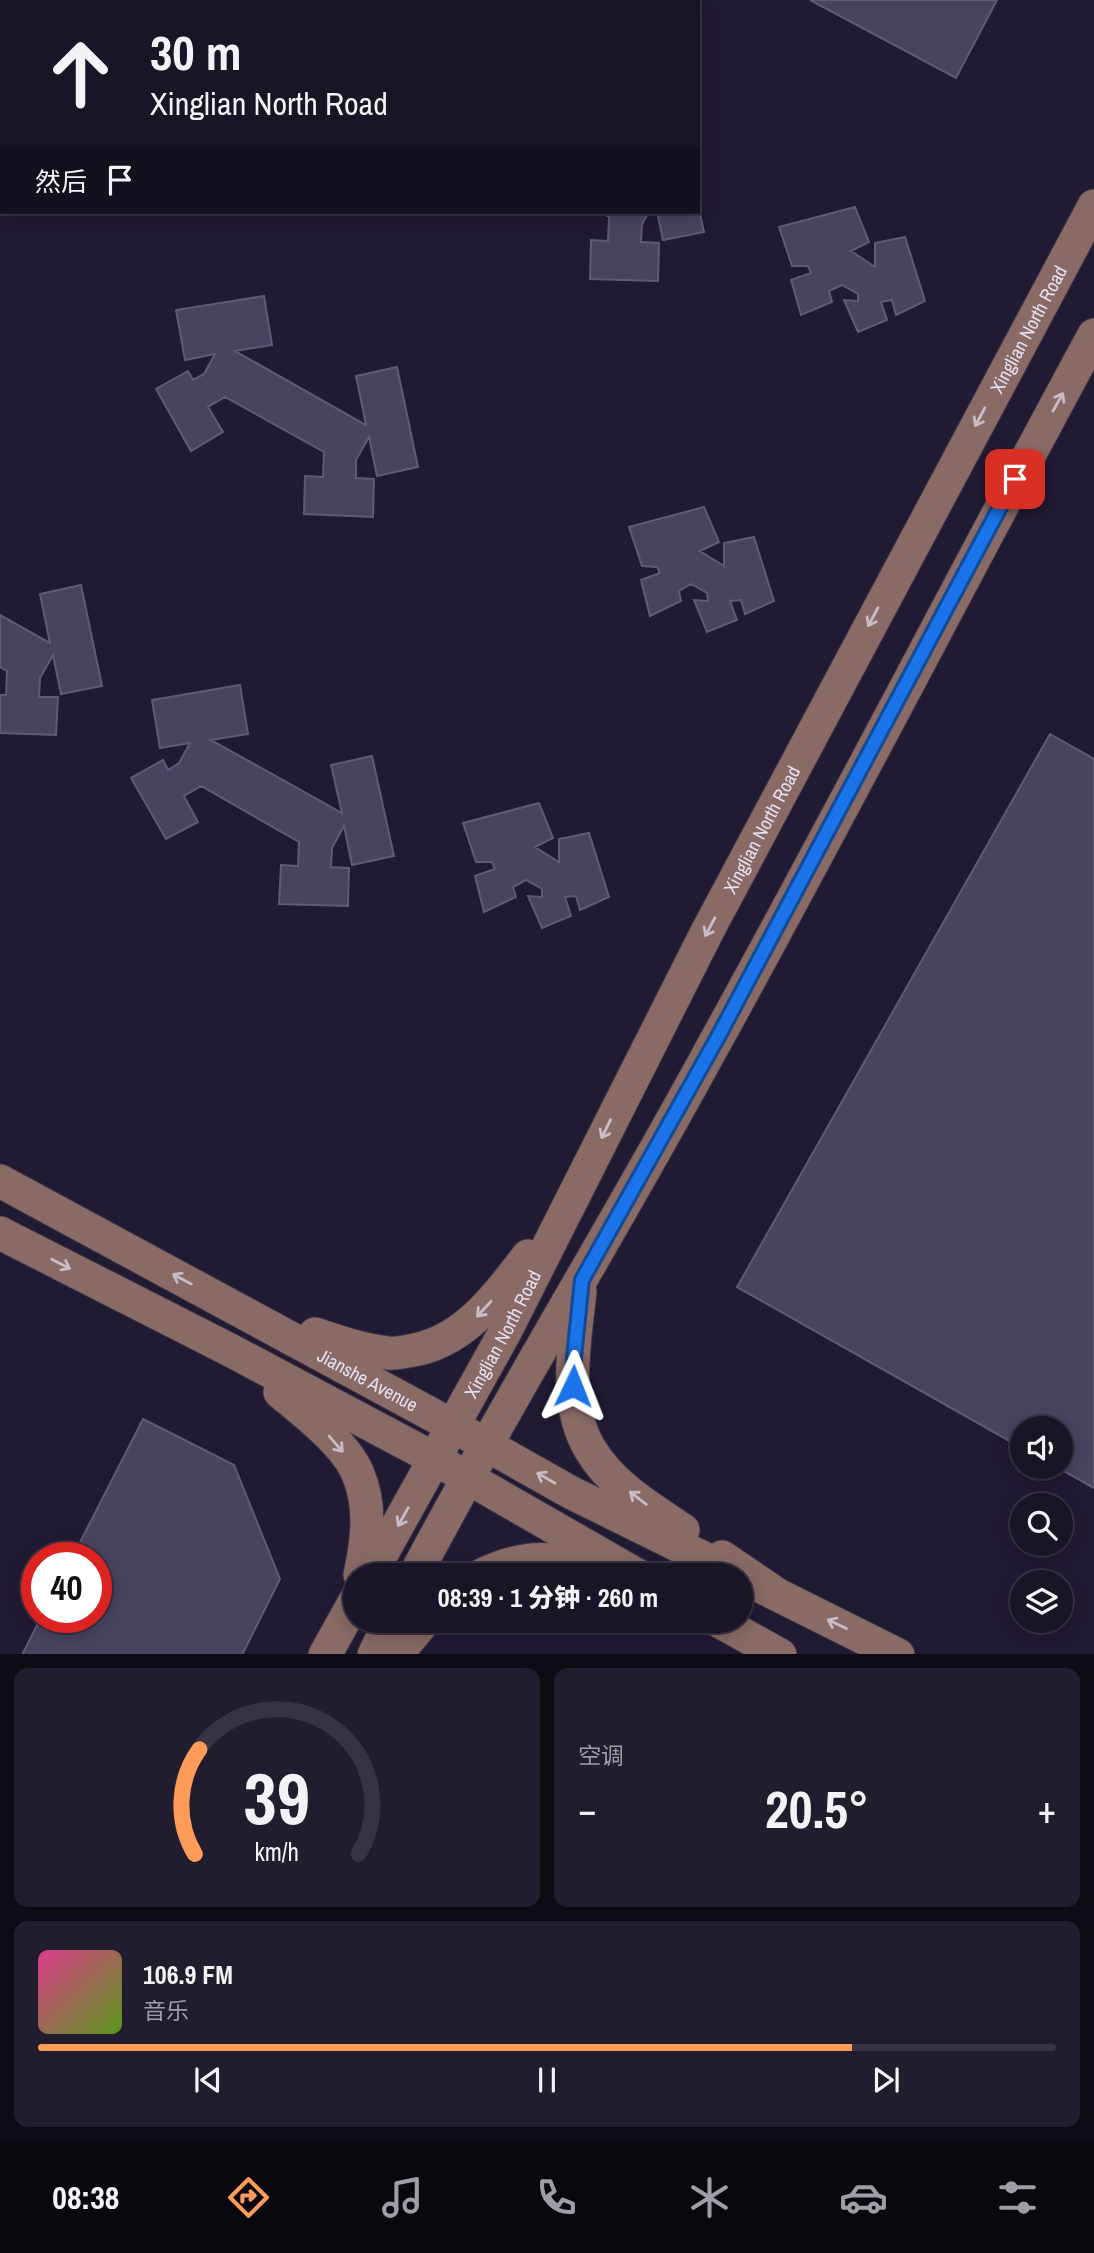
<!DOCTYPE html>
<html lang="zh">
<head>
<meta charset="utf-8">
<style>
	:root { --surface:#191426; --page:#221d2e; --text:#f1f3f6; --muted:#9f9ea7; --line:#373343; --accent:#fe9b58 }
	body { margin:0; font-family:"Archivo Narrow","Noto Sans SC",sans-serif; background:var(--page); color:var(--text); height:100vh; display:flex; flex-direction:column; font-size:26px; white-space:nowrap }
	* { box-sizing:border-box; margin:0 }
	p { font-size:23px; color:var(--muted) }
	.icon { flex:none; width:38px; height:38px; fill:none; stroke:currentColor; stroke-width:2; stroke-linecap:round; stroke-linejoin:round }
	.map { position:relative; height:1654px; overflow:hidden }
	.side { display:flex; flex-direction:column; gap:14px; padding:14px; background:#0e0b15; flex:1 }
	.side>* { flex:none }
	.guide { position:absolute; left:0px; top:0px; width:700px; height:214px; box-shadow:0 4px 18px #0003,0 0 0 2px var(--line); background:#191426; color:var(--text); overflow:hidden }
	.tools { position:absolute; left:1010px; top:1416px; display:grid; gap:14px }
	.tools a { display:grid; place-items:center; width:63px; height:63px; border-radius:50%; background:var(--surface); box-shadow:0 4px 18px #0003,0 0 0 2px var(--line); font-size:35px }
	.speed { position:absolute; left:21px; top:1542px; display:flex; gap:14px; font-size:35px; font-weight:700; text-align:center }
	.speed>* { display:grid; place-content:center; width:91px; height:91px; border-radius:50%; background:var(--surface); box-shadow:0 4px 18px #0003,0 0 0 2px var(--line); line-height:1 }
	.speed .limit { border:10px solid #d22; background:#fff; color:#111 }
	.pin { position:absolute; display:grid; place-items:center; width:60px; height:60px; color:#fff; margin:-30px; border-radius:14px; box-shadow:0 4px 10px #0006 }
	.me { position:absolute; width:77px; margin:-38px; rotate:2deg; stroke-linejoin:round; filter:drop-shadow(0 0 5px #0008) }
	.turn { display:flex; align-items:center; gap:24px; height:147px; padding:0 35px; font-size:32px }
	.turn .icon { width:91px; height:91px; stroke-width:2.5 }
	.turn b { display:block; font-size:49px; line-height:60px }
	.then { display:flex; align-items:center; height:66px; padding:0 35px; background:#0003; gap:14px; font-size:26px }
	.big { font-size:52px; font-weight:800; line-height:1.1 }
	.side .card { flex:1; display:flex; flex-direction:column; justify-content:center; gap:10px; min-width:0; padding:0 24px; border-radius:14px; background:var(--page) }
	.side .dial { align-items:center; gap:0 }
	.dial svg { height:182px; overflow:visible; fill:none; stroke:var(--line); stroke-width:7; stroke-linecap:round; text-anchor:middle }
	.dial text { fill:var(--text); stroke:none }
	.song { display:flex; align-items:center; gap:21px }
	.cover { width:84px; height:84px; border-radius:10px; background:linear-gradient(135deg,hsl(330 70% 55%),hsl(90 70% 35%)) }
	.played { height:7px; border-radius:4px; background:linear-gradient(90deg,var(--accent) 80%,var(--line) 80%) }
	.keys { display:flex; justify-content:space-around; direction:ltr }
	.heat { display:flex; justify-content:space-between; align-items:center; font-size:38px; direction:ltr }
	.side .tiles { flex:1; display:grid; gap:14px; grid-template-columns:1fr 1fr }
	.card:last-child { grid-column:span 2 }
	.trip { position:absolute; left:343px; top:1563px; width:410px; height:70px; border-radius:35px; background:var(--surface); box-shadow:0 4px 18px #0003,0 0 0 2px var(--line); font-weight:800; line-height:70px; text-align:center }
	.tab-bar { display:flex; height:112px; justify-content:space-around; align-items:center; background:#0a080f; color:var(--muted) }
	.tab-bar .icon { width:49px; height:49px }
	.tab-bar .selected { color:var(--accent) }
	.tab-bar b { font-size:32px; color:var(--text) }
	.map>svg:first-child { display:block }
</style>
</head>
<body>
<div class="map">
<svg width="1094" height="1655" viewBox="0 0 1094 1655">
	<rect width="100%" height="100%" fill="#211a33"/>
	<path fill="#49435f" stroke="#605a77" stroke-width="2" d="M238 0H330L334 2H242Z
		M810 0H997L956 78Z
		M698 205 704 232 663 240 657 212H698Z
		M855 207 869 242 851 251 875 267V243L905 237 925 301 896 315 892 300 881 302 887 320 858 332 844 300 858 301V294L842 285 829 291 832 302 801 315 791 280 811 273 808 266H792L779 227Z
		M600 212H649L642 224 641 242 659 243 658 281 590 279 591 240 608 241 609 217Z
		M264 296 272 345 235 351 366 425 356 376 397 367 418 467 377 476 369 437 356 460V478L374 479 373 517 304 514 305 476 323 477 324 452 225 397 208 407 223 432 191 451 156 389 188 371 193 380 204 374 215 354 185 360 176 310Z
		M704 507 719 542 700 551 724 566V543L754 537 774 601 745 614 741 600 730 601 737 620 707 632 694 600 708 601 707 593 691 584 679 591 681 601 650 616 641 580 660 573 657 567 642 566 629 527Z
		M81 585 102 686 61 694 53 655 40 678 39 697H58L56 735 0 733V695H6L7 671 0 667V615L50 643 40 594Z
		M240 685 248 734 211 740 342 813 331 765 372 756 394 856 352 865 344 826 332 848 331 867 349 868 348 906 279 904 281 865 298 866 299 842 201 786 184 796 198 822 166 839 131 778 163 760 168 770 179 763 190 743 160 748 152 700Z
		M1050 734 1094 759V1488L1055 1466H1060V1428H1022V1448L737 1287Z
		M539 803 553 838 535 847 559 862V839L589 833 609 897 580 910 576 896 565 897 571 916 542 928 528 896 542 897V889L526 880 513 887 516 897 484 912 475 876 495 869 492 862H476L463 823Z
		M143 1419 234 1465 280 1579 242 1655H22L41 1617H96V1558H72Z"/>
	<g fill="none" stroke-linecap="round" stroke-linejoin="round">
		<g stroke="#3b3549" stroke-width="35">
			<g id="secondary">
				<path id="s1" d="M0 1181 453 1426 570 1492 738 1575"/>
				<path d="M0 1233 230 1350 435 1459 637 1575"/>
				<path d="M580 1291C575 1342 562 1402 590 1449 611 1485 650 1508 683 1530"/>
				<path d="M315 1334C339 1342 362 1350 388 1353 395 1354 402 1352 409 1351 464 1343 496 1297 528 1256"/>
				<path d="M280 1392C305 1413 346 1444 358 1474 372 1507 367 1542 360 1575"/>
				<path d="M722 1557 775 1593"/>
				<path id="s2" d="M370 1575 505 1332 707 932 1094 206"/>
				<path d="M415 1575C508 1399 613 1230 708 1055 840 817 964 574 1094 335"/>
				<path d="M482 1575C532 1551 557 1559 608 1572"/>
				<path d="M756 1584 898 1655"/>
				<path d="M717 1620 780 1655"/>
				<path d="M325 1655 355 1601"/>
				<path d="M374 1655 391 1620"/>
				<path d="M396 1655 425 1620"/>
			</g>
		</g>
		<use href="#secondary" stroke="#896a65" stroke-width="33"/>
	</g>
	<defs><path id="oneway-shaft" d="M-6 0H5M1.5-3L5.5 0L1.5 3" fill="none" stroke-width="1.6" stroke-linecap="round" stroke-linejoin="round" transform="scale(1.75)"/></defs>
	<g stroke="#c8bdc7">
		<use href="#oneway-shaft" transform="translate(1058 402) rotate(-61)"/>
		<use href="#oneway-shaft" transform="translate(980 417) rotate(118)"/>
		<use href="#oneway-shaft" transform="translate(873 617) rotate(118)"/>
		<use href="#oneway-shaft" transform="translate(710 927) rotate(118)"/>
		<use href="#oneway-shaft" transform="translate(606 1129) rotate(116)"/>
		<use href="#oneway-shaft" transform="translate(61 1264) rotate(27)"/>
		<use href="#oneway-shaft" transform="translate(182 1279) rotate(-152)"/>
		<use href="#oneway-shaft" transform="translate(484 1309) rotate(133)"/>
		<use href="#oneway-shaft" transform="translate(336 1444) rotate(49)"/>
		<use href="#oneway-shaft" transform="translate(546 1478) rotate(-150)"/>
		<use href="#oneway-shaft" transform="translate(638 1498) rotate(-142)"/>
		<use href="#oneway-shaft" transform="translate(403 1517) rotate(119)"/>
		<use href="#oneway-shaft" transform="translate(837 1624) rotate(-154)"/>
	</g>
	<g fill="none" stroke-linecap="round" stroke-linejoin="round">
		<g stroke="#114b97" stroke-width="18">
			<path id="route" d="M573 1386 574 1357 582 1280 719 1035 1015 479"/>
		</g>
		<use href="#route" stroke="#1a73e8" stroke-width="12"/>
	</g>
	<g text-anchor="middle" stroke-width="7" stroke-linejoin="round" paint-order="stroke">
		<g font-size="19" fill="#e3e0f1" stroke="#211a33">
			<text dy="7" stroke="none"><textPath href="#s2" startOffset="1409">Xinglian North Road</textPath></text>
			<text dy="7" stroke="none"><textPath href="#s2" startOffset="842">Xinglian North Road</textPath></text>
			<text dy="7" stroke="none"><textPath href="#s2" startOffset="275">Xinglian North Road</textPath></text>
			<text dy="7" stroke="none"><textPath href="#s1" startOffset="418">Jianshe Avenue</textPath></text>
		</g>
	</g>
</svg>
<div class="tools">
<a><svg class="icon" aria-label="sound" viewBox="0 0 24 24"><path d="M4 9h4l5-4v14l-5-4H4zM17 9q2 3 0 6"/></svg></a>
<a><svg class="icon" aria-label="search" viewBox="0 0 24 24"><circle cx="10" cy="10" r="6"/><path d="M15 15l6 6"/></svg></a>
<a><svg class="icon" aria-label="layers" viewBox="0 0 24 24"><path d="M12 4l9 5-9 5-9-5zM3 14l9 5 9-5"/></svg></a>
</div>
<div class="speed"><div class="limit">40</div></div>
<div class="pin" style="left:1015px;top:479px;background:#d93025"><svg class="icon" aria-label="arrive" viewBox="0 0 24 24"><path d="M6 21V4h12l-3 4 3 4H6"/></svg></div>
<svg class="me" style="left:573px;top:1386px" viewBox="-20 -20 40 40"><path d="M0-17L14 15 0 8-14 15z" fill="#1a73e8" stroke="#fff" stroke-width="4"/></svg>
<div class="trip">08:39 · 1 分钟 · 260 m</div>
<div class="guide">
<div class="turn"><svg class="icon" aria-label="ahead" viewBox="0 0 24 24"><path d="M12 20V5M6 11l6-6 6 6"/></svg><div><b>30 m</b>Xinglian North Road</div></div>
<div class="then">然后<svg class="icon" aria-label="arrive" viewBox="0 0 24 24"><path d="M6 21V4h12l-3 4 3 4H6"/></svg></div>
</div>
</div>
<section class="side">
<div class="tiles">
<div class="card dial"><svg viewBox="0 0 100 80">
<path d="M14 69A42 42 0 1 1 86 69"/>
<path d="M14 69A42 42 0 0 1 16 23" stroke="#fe9b58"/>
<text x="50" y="56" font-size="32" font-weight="700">39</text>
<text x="50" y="72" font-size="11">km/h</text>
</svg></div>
<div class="card"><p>空调</p>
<div class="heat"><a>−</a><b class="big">20.5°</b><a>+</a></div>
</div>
<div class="card">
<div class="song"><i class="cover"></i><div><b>106.9 FM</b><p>音乐</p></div></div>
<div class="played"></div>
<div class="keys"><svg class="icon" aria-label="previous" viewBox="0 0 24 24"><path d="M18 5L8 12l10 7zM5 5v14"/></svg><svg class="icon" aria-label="pause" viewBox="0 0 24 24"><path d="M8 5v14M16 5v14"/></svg><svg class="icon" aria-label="next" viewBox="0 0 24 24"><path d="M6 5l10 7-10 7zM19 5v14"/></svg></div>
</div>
</div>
</section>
<nav class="tab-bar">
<b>08:38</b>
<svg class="icon selected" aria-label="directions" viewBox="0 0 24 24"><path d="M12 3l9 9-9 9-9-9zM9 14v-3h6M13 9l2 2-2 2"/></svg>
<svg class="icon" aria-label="music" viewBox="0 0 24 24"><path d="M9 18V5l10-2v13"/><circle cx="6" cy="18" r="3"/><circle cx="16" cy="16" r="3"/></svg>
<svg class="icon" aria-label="phone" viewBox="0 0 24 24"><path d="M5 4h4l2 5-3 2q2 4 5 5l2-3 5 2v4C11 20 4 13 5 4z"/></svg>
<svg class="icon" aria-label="climate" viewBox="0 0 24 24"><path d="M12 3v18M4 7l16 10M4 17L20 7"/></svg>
<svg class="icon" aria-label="car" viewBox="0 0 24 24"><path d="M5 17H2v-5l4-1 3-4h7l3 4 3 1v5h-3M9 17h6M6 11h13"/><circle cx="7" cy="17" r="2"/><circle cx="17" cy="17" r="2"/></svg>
<svg class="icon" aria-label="filters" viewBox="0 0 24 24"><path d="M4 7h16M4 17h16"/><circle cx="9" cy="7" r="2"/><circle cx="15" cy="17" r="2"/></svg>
</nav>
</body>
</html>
